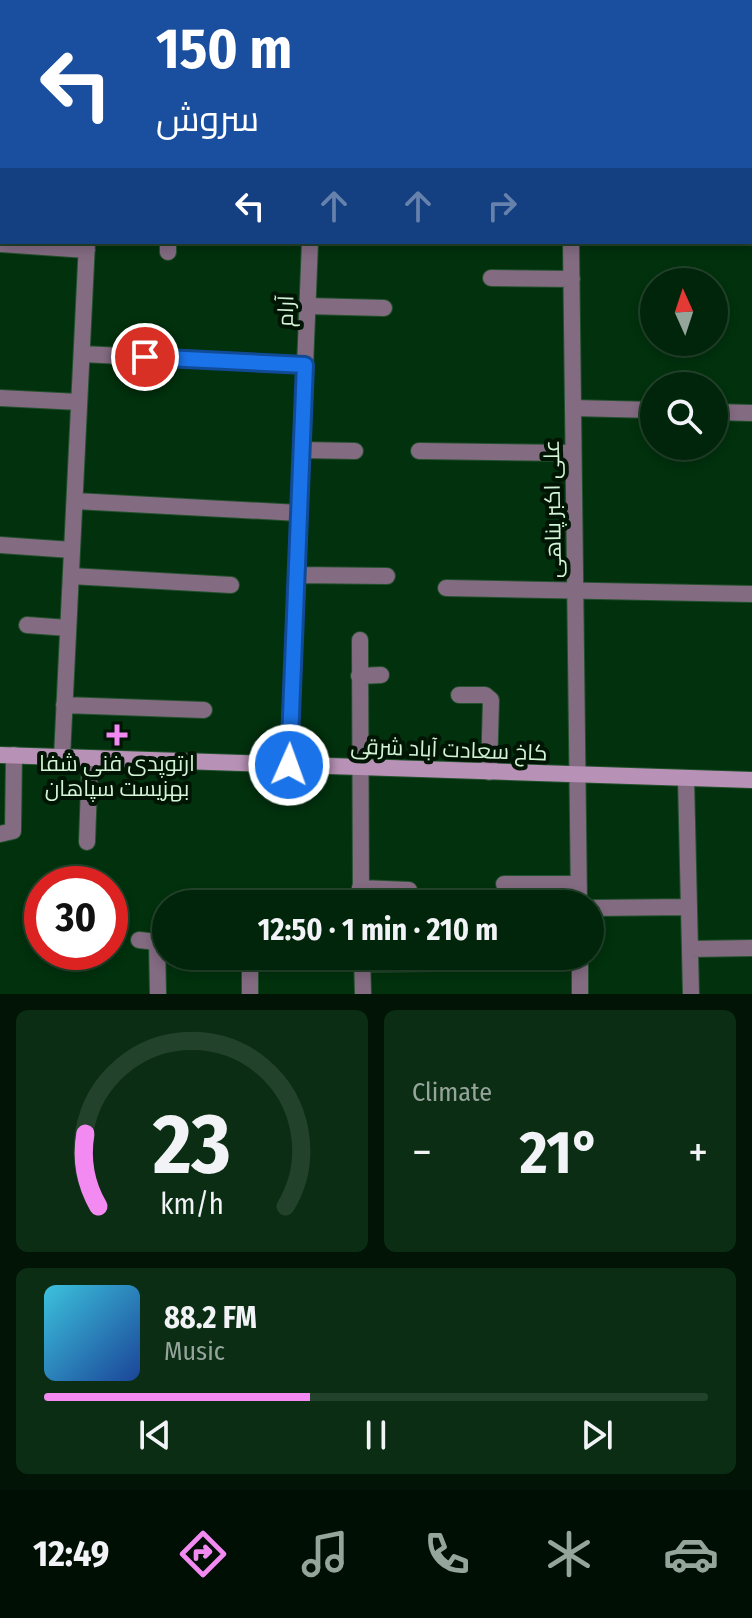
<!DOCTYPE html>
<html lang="en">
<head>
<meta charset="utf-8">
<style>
	:root { --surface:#01250a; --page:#0b2d13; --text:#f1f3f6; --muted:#96a59c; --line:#23422b; --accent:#f38af2 }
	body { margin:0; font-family:"Fira Sans Condensed",Cairo,sans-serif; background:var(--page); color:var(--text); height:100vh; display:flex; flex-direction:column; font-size:30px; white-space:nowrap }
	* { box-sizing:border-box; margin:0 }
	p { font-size:26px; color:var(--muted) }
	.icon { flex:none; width:44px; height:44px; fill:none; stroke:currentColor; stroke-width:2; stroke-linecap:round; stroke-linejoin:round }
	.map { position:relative; height:994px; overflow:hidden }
	.drawer { display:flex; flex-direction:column; gap:16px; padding:16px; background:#011406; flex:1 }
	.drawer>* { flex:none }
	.banner { position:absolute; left:0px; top:0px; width:752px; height:244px; box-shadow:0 4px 12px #0003,0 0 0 2px var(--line); background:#1a4fa0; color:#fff; overflow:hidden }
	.needle { width:52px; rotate:357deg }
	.tools { position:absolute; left:640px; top:268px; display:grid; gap:16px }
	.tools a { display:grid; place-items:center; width:88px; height:88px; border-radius:50%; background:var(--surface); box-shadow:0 4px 12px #0003,0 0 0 2px var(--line); font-size:40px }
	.speed { position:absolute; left:24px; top:866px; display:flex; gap:16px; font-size:40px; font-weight:700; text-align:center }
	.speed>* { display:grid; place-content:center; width:104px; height:104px; border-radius:50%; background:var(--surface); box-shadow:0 4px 12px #0003,0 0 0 2px var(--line); line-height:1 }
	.speed .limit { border:12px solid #d22; background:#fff; color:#111 }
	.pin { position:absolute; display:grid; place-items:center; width:68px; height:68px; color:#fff; margin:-34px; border:4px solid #fff; border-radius:50%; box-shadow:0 2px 8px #0007 }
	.me { position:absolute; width:88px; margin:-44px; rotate:2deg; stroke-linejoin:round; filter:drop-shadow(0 0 6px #0008) }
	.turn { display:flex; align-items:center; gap:28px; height:168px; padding:0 24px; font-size:36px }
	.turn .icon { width:104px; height:104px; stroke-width:2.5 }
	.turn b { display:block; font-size:56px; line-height:68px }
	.lanes { display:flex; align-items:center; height:76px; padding:0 24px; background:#0003; justify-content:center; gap:40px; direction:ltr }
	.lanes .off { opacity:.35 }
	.big { font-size:60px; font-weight:700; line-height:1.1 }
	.drawer .widget { flex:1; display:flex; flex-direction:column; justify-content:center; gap:12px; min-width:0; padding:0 28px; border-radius:12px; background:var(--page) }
	.drawer .dial { align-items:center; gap:0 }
	.dial svg { height:208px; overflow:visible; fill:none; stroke:var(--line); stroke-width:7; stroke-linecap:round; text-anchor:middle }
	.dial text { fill:var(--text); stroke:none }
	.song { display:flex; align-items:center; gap:24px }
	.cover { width:96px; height:96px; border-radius:12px; background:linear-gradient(135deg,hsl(190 70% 55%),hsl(220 70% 35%)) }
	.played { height:8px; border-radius:4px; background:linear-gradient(90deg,var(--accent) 40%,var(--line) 40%) }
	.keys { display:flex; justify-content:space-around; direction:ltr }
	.heat { display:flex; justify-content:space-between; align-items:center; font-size:44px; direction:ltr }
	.drawer .tiles { flex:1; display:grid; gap:16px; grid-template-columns:1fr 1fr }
	.widget:last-child { grid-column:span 2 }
	.trip { position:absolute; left:152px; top:890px; width:452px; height:80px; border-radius:40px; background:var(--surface); box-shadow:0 4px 12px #0003,0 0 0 2px var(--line); font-weight:700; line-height:80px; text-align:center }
	.tabs { display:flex; height:128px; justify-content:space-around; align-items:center; background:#000f04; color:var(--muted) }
	.tabs .icon { width:56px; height:56px }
	.tabs .active { color:var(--accent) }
	.tabs b { font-size:36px; color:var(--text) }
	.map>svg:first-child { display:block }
</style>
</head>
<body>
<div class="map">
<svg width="752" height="994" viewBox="0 0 752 994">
	<rect width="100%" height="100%" fill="#01310d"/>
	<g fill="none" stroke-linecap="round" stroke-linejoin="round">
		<g stroke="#23502d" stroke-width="18">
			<path id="street" d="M104 2V0
				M207 2V0
				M323 2V0
				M750 236H752
				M571 242 579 904
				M0 244 87 250
				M168 252V242
				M491 278 572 279
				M307 306 384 308
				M82 354 305 365
				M0 398 79 402
				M573 408 654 410
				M714 412 752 413
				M301 450 355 451
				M419 451 573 453
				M75 501 299 513
				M0 545 72 550
				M296 575 387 576
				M71 576 231 585
				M446 588 752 594
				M27 625 68 628
				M360 640 361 904
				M359 676 381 675
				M459 695H485L491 700 489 772
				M64 705 204 710
				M62 757 87 242
				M289 765 310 242
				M686 779 691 994
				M0 834 13 831 14 755
				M87 842 90 758
				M504 884H578
				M360 888 409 890
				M590 908 688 907
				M139 940 157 942 158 994
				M690 949 752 948
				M250 956V994
				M362 956 363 994
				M580 956V994
				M362 964 435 963"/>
		</g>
		<g stroke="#23502d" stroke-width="18">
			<path id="secondary" d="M566 0V2
				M0 50 2 51
				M750 107H752
				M0 755 752 780"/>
		</g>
		<use href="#street" stroke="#836b82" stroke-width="16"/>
		<use href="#secondary" stroke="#b892b6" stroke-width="16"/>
	</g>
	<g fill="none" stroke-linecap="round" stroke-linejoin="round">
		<g stroke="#114b97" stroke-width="20">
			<path id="route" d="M145 357 305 365 289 765"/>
		</g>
		<use href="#route" stroke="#1a73e8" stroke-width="14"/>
	</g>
	<path fill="#f38af2" stroke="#001503" stroke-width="3" d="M113 723h8v8h8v8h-8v8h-8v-8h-8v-8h8z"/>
	<g text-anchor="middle" stroke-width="8" stroke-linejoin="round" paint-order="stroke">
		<g font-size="22" fill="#d4f3d7" stroke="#001503">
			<text transform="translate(285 311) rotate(-88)" y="8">آرام</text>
			<text transform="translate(552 509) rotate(-91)" y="8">علی اکبر پناهی</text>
			<text transform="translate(449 749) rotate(2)" y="8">کاخ سعادت آباد شرقی</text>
		</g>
		<g font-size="22" fill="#d4f3d7" stroke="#001503">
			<text x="117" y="771">ارتوپدی فنی شفا<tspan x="117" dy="25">بهزیست سپاهان</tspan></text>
		</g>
	</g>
</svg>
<div class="tools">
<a><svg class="needle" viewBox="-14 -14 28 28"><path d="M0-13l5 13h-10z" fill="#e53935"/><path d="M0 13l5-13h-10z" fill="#96a59c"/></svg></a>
<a><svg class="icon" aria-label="search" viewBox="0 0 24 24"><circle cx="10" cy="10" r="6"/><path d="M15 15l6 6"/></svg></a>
</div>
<div class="speed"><div class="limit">30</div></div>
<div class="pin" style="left:145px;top:357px;background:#d93025"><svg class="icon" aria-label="arrive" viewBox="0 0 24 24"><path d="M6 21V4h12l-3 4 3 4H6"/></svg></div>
<svg class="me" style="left:289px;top:765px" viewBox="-20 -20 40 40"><circle r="17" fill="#1a73e8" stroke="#fff" stroke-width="3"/><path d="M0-11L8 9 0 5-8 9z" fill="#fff"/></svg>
<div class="trip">12:50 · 1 min · 210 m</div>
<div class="banner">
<div class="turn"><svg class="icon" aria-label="left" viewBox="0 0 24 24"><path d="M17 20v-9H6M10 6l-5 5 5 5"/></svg><div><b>150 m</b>سروش</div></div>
<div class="lanes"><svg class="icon" aria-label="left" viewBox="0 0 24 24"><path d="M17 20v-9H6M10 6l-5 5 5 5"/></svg><svg class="icon off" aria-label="ahead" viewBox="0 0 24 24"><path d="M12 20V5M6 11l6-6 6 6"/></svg><svg class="icon off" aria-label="ahead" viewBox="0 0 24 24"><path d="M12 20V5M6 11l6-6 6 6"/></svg><svg class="icon off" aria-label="right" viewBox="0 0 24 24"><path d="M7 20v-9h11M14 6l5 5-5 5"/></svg></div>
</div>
</div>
<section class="drawer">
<div class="tiles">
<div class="widget dial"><svg viewBox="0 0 100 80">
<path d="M14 69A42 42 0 1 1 86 69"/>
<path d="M14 69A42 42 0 0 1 9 41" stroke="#f38af2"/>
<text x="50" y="56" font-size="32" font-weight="700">23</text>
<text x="50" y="72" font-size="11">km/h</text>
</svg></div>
<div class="widget"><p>Climate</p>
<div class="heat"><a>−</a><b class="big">21°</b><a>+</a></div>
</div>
<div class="widget">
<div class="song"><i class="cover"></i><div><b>88.2 FM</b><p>Music</p></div></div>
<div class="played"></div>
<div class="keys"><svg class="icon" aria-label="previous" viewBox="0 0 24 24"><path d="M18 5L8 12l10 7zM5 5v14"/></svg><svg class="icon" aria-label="pause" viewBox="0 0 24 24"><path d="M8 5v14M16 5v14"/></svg><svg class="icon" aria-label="next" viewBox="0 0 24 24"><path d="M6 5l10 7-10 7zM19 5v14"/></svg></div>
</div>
</div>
</section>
<nav class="tabs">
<b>12:49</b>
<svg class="icon active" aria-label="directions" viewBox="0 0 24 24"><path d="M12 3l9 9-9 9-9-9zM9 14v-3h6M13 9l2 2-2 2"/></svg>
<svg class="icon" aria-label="music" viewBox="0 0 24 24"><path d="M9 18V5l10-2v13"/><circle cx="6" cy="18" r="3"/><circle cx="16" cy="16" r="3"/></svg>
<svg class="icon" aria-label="phone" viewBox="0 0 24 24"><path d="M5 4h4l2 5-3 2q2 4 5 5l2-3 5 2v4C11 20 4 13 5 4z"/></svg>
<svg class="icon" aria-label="climate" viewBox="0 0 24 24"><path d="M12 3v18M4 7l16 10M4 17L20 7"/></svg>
<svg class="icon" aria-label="car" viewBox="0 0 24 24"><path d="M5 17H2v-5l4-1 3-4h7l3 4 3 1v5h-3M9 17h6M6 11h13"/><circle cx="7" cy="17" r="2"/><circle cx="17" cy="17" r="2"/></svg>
</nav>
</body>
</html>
